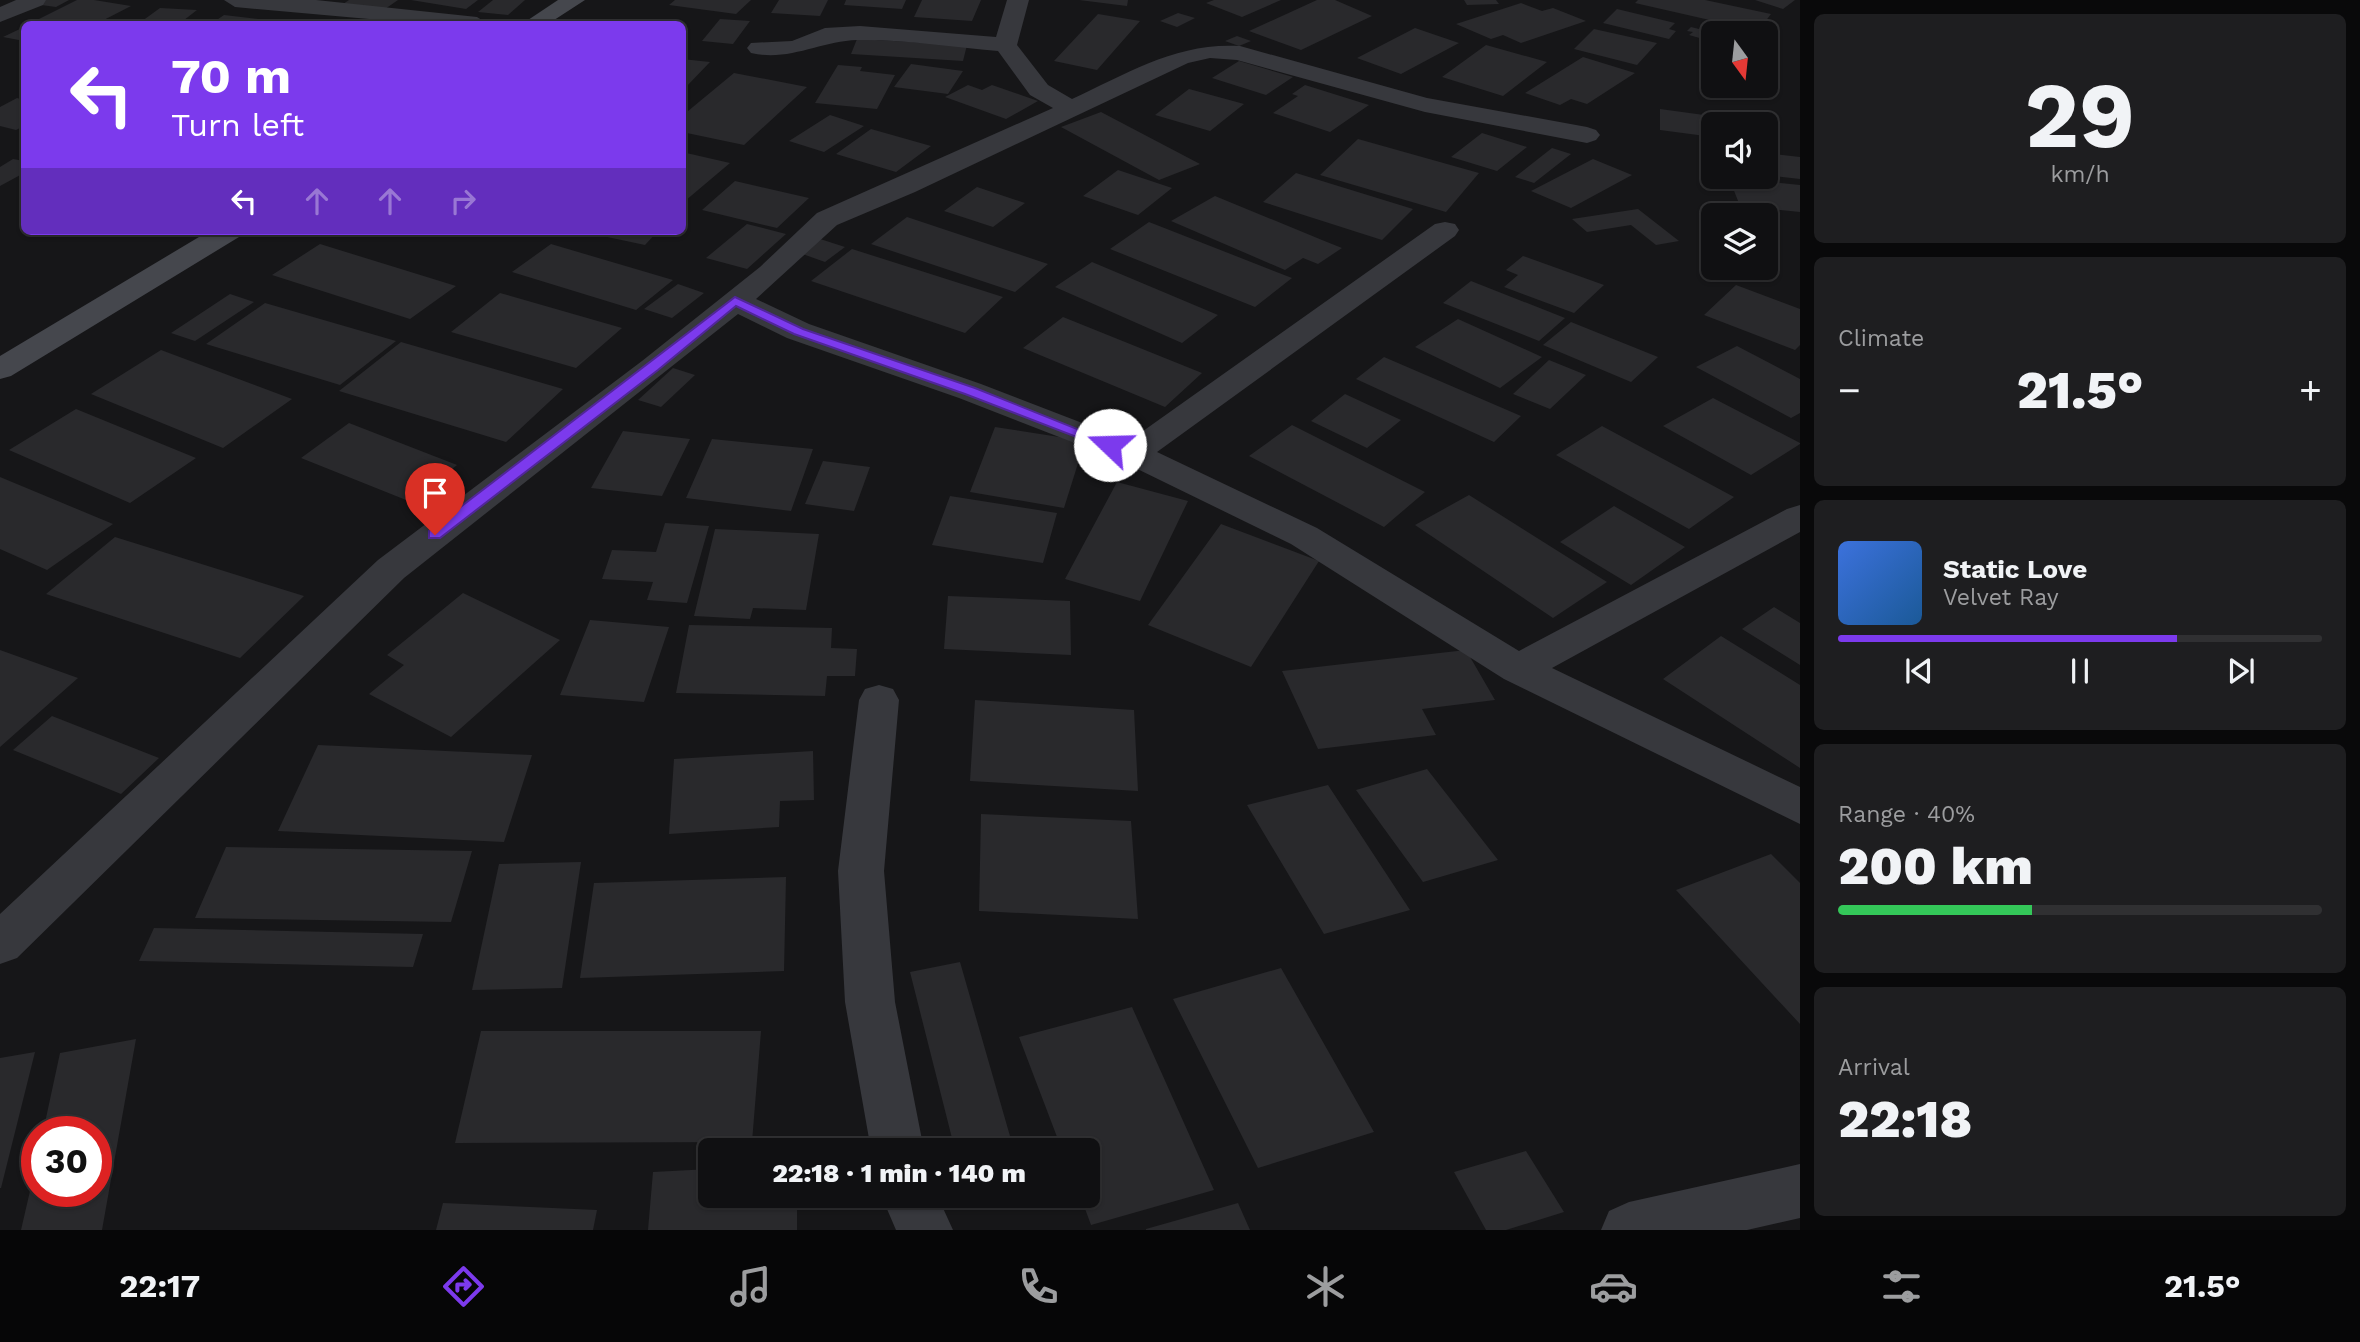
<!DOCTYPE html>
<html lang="en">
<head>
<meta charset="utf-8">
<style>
	:root { --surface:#101012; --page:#1e1e20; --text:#f1f3f6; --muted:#9c9d9f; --line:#303032; --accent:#7c3aed }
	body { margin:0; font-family:"Work Sans",sans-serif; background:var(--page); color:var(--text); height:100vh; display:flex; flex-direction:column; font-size:26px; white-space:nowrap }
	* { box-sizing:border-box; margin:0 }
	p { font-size:23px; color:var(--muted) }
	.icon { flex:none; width:38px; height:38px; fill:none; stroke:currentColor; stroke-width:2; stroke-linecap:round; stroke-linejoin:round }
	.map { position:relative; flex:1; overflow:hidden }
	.drawer { display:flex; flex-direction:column; gap:14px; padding:14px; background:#09090a; width:560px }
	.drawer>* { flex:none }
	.top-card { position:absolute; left:21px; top:21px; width:665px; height:214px; border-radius:10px; box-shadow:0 2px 5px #0004,0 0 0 2px var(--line); background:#7c3aed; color:#fff; overflow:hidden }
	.needle { width:46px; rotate:165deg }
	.tools { position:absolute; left:1701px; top:21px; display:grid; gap:14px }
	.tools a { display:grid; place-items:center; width:77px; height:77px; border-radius:10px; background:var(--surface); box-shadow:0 2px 5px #0004,0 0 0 2px var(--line); font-size:35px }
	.speed { position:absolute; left:21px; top:1116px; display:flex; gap:14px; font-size:35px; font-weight:700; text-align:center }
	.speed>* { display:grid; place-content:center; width:91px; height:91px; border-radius:50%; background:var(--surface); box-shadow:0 2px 5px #0004,0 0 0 2px var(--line); line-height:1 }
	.speed .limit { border:10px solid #d22; background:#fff; color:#111 }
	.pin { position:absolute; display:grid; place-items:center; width:60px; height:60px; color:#fff; margin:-72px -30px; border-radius:50% 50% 50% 0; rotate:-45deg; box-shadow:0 0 7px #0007 }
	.pin .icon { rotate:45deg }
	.me { position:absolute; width:77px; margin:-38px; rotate:291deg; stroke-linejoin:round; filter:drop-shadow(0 0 5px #0008) }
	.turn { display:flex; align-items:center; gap:24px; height:147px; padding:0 35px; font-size:32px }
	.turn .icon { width:91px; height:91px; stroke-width:2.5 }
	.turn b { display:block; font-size:49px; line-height:60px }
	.lanes { display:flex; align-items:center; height:66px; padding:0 35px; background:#0003; justify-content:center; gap:35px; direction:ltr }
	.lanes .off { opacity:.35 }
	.big { font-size:52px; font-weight:800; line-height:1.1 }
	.drawer .card { flex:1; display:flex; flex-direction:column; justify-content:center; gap:10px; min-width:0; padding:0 24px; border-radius:10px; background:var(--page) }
	.drawer .dial { align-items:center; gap:0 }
	.dial b { font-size:91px; line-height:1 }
	.song { display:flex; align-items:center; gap:21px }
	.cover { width:84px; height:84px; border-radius:10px; background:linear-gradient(135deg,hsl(220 70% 55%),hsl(210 70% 35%)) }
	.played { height:7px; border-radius:4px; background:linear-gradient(90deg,var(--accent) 70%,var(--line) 70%) }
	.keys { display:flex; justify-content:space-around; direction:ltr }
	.heat { display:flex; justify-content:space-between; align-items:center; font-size:38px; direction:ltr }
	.charge { height:10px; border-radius:5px; background:linear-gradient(90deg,#34c759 40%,var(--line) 0) }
	.trip { position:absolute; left:698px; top:1138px; width:402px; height:70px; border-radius:10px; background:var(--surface); box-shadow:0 2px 5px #0004,0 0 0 2px var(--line); font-weight:800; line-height:70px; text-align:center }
	.menu { display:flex; height:112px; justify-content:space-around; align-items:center; background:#060607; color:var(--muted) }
	.menu .icon { width:49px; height:49px }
	.menu .current { color:var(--accent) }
	.menu b { font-size:32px; color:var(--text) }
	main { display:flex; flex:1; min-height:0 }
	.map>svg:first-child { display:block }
</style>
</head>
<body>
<main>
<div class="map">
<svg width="1800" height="1230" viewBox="0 0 1800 1230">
	<rect width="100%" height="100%" fill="#161618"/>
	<path fill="#29292c" d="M41 0H69L56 7 34 4Z
		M77 0H94L131 6 96 24H29Z
		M349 0H398L385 9 343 4Z
		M411 0H478L466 9Z
		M493 0H525L508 15 478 12Z
		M675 0H751L736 14 669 5Z
		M779 0H828L820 16 771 13Z
		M846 0H906L902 9 844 5Z
		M922 0H981L972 21 914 17Z
		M1079 0H1128L1127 6Z
		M1214 0H1281L1242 17 1206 3Z
		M1317 0H1335L1372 16 1301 50 1249 31Z
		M1464 0H1496L1499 4 1467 5Z
		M1638 0H1705L1771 14 1758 31 1635 3Z
		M1755 0H1795L1783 9Z
		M1521 3 1542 11 1553 8 1586 21 1521 43 1503 35 1491 39 1456 24Z
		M160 8 197 10 179 24H138Z
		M1617 9 1675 23 1669 29 1676 31 1669 39 1603 23Z
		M1178 13 1195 18 1177 27 1160 21Z
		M1098 14 1140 21 1097 70 1054 61Z
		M224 15 294 23V24H211Z
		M333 19 359 23V24H324Z
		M720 19 750 21 733 44 702 41Z
		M24 27V41L3 37Z
		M1691 27 1711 32 1703 39 1689 35 1693 32 1687 31Z
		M1415 28 1459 43 1401 74 1357 58Z
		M1594 29 1657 43 1637 65 1574 49Z
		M1237 36 1251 41 1239 46 1225 41Z
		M857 39 967 45 963 61 851 54Z
		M1486 45 1547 62 1503 96 1442 77Z
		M1583 57 1635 73 1587 104 1571 99 1560 105 1525 93Z
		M682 59 710 62 685 88 682 87Z
		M1239 61 1293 77 1266 95 1212 78Z
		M911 64 963 71 948 94 894 87Z
		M838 65 862 67 860 71 895 75 877 109 815 103Z
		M734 73 807 87 744 145 682 132V116Z
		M968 85 982 90 992 85 1038 101 1006 119 945 97Z
		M1305 85 1369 105 1330 132 1273 113 1298 96 1292 94Z
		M1189 89 1244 104 1210 131 1155 115Z
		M17 98 24 100V126L16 130 0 126V107Z
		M1660 109 1726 118 1727 124H1713V137L1660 130Z
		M1101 112 1200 164 1159 180 1061 127Z
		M830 115 864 126 824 152 789 141Z
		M871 129 931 146 896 172 836 154Z
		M1482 133 1527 147 1497 171 1451 157Z
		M1358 139 1479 173 1446 212 1320 175Z
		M1703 147 1713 148V170L1710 169Z
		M1552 148 1571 154 1534 183 1515 177Z
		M682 152 730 163 685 201 682 200Z
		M1766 153 1800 157V179L1766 175Z
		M13 159 24 161V173L0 186V167Z
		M1593 159 1632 175 1571 208 1531 191Z
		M1118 170 1172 188 1138 215 1083 196Z
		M1296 173 1413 209 1382 240 1263 202Z
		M1729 178 1800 185V212L1740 206Z
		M735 181 809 198 777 228 702 210Z
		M977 187 1025 203 993 227 944 211Z
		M1215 196 1322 240 1342 248 1318 264 1303 258 1285 270 1171 221Z
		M1638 209 1679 241 1656 245 1631 225 1587 232 1572 219Z
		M907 217 1048 264 1015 292 871 244Z
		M1149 222 1292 278 1255 307 1110 249Z
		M747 224 786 234 747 269 706 258Z
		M579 231H658L645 245Z
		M817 238 845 247 825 262 797 252Z
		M320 244 456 286 410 319 272 275Z
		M551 244 673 280 636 310 512 272Z
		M852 249 1003 297 965 333 811 281Z
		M1523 256 1604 285 1574 313 1504 287 1518 275 1506 270Z
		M1092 262 1218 315 1182 343 1055 287Z
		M1471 281 1565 318 1539 341 1443 303Z
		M678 284 704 293 672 318 644 309Z
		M1736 285 1800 309V345L1795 350 1704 315Z
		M500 293 622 328 576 368 451 332Z
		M230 294 254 302 195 341 171 333Z
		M265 303 396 341 340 385 206 344Z
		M1063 317 1202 373 1165 407 1023 348Z
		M1458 319 1542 357 1500 388 1415 347Z
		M1571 322 1658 357 1631 382 1543 345Z
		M401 342 563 389 506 442 339 391Z
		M1737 346 1800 379V413L1791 418 1696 367Z
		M161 350 292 399 223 448 91 394Z
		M1384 357 1521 416 1494 442 1356 379Z
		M1549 360 1586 375 1550 409 1513 394Z
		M673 368 695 375 661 407 638 400Z
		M1345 394 1401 420 1367 448 1311 421Z
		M1713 398 1800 443V444L1751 475 1663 426Z
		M76 409 196 458 130 503 9 450Z
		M349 423 457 465 411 502 301 458Z
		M1292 425 1425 492 1384 527 1249 456Z
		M1602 426 1734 497 1689 529 1556 455Z
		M995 427 1085 441 1064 508 970 492Z
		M623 431 690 439 662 496 591 488Z
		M712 439 813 449 791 511 686 498Z
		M823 461 870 467 854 511 805 504Z
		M0 477 113 524 47 570 0 549Z
		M1117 482 1188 501 1140 601 1065 579Z
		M1469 495 1607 582 1553 618 1415 525Z
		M950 496 1057 513 1043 563 932 545Z
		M1614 506 1685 547 1631 585 1560 542Z
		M665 523 709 526 687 603 647 600 653 582 602 579 612 550 656 552Z
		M1221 524 1319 561 1251 667 1148 625Z
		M715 529 819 534 806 610 753 608 750 619 694 616Z
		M115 537 304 596 240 658 46 594Z
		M463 593 560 640 451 737 369 694 404 665 387 655Z
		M948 596 1070 601 1071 655 944 649Z
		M1774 607 1800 623V665L1742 629Z
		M590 620 669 627 644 702 560 695Z
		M689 625 832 628 831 648 857 649 855 676H827L825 696 676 693Z
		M1721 636 1800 685V768L1663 679Z
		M0 650 78 678 0 747Z
		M1466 650 1495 700 1422 709 1436 735 1318 749 1282 671Z
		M975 700 1134 710 1138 791 970 781Z
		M52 716 159 758 121 794 13 750Z
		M318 745 532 755 504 842 278 831Z
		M813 751 814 800 780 801 779 827 669 834 674 759Z
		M1427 769 1498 860 1423 882 1356 790Z
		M1328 785 1410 910 1324 934 1247 805Z
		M981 814 1131 821 1138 919 979 911Z
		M226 847 472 851 451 922 195 918Z
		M1771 854 1800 883V1024L1676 890Z
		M581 862 562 988 472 990 499 864Z
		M786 877 784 971 580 978 594 883Z
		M154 928 423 934 413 967 139 961Z
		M960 962 1014 1150H955L910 972Z
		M1281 968 1374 1132 1258 1168 1173 999Z
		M1132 1007 1214 1190 1091 1225 1080 1195H1088V1150H1062L1019 1037Z
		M481 1031H761L752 1142 455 1143Z
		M136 1039 102 1230H21L36 1165 37 1192H96V1132H43L60 1053Z
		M35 1052 1 1188H0V1058Z
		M1526 1151 1564 1212 1506 1230H1486L1454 1172Z
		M710 1169V1195H797V1230H648L653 1172Z
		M443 1203 597 1210 593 1230H436Z
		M1238 1203 1250 1230H1146V1229Z"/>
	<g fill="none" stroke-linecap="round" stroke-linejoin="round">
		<path fill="#37383d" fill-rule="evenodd" d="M16 0H46L43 5 0 22V7Z
			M224 0H316L477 17 488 24H425L235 7Z
			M1007 0H1029L1017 45 1048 85 1072 99C1128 73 1177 42 1240 46L1427 98 1587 127 1596 130 1600 135 1596 140 1587 143 1425 112 1237 60 1210 58 1188 63 915 192 837 225 756 299 809 324 981 384 1129 441 1435 224 1445 222 1455 224 1459 230 1455 236 1157 452 1317 528 1519 651 1787 509 1800 505V532L1552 668 1800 787V824L1504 679 1291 544 1121 461 959 398 787 338 738 314 404 578 17 958 0 964V914L378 560 642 361 760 267 817 213 1053 108 1030 95 998 51C952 47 903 39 857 40 820 41 789 62 751 53L747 48 751 43 792 41 825 28 860 26 996 37Z
			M879 685 893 689 899 700 884 871 895 1002 924 1150H871L845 1002 838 871 859 700 865 689Z
			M1800 1164V1218L1747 1230H1601L1609 1211 1629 1202Z
			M881 1195H937L953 1230H896Z"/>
		<path fill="#45474d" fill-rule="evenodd" d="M558 0H585L548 24H522Z
			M209 231H243L239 237 11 376 0 379V356Z"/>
	</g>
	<path fill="#7c3aed" stroke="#51269a" stroke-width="2" d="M735 297 803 329 975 388 1117 445 1105 448 965 394 794 334 736 306 658 370 440 538H429V531Z"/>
</svg>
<div class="tools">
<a><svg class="needle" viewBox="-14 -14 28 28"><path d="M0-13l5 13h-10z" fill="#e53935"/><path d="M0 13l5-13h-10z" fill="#9c9d9f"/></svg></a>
<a><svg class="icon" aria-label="sound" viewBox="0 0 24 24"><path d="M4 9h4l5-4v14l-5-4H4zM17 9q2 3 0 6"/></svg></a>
<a><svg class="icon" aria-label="layers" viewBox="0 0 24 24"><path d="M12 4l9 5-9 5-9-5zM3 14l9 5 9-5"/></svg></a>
</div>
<div class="speed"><div class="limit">30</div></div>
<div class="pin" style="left:435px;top:535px;background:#d93025"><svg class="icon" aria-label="arrive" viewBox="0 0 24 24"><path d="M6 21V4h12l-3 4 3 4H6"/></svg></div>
<svg class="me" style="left:1110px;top:445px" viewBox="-20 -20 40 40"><circle r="19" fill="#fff"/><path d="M0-13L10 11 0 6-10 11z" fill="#7c3aed"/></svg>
<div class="trip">22:18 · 1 min · 140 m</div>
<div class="top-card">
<div class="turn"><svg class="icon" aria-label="left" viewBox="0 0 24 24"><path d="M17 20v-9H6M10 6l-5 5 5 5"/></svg><div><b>70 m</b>Turn left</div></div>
<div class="lanes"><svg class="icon" aria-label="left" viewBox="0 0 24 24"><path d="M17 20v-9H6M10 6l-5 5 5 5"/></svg><svg class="icon off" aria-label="ahead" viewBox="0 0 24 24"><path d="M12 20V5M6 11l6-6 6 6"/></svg><svg class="icon off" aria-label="ahead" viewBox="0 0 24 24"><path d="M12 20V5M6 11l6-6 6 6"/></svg><svg class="icon off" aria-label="right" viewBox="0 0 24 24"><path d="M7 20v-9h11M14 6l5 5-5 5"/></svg></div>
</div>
</div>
<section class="drawer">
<div class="card dial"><b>29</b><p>km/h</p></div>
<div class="card"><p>Climate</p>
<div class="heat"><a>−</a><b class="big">21.5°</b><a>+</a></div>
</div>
<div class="card">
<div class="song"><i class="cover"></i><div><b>Static Love</b><p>Velvet Ray</p></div></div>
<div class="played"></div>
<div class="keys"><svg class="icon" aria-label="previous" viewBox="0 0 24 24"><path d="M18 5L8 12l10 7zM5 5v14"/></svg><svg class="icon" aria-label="pause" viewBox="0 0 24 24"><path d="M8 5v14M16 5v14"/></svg><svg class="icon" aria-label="next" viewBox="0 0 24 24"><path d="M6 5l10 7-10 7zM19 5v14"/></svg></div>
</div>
<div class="card"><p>Range · 40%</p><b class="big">200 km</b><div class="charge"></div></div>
<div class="card"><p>Arrival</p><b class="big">22:18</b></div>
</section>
</main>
<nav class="menu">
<b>22:17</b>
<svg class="icon current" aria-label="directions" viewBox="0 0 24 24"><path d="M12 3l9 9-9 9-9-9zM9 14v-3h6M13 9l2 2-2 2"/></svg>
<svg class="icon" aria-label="music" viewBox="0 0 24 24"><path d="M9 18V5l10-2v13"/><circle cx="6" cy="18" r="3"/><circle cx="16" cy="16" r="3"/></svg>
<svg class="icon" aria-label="phone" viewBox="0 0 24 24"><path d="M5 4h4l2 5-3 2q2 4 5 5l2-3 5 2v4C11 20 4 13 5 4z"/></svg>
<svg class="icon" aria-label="climate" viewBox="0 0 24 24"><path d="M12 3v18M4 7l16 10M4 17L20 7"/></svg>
<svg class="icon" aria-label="car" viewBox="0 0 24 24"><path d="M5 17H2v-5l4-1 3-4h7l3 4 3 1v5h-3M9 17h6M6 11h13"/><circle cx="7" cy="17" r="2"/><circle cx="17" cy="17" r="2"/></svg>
<svg class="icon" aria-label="filters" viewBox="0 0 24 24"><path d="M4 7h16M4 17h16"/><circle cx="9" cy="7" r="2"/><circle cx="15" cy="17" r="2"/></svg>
<b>21.5°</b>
</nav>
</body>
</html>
